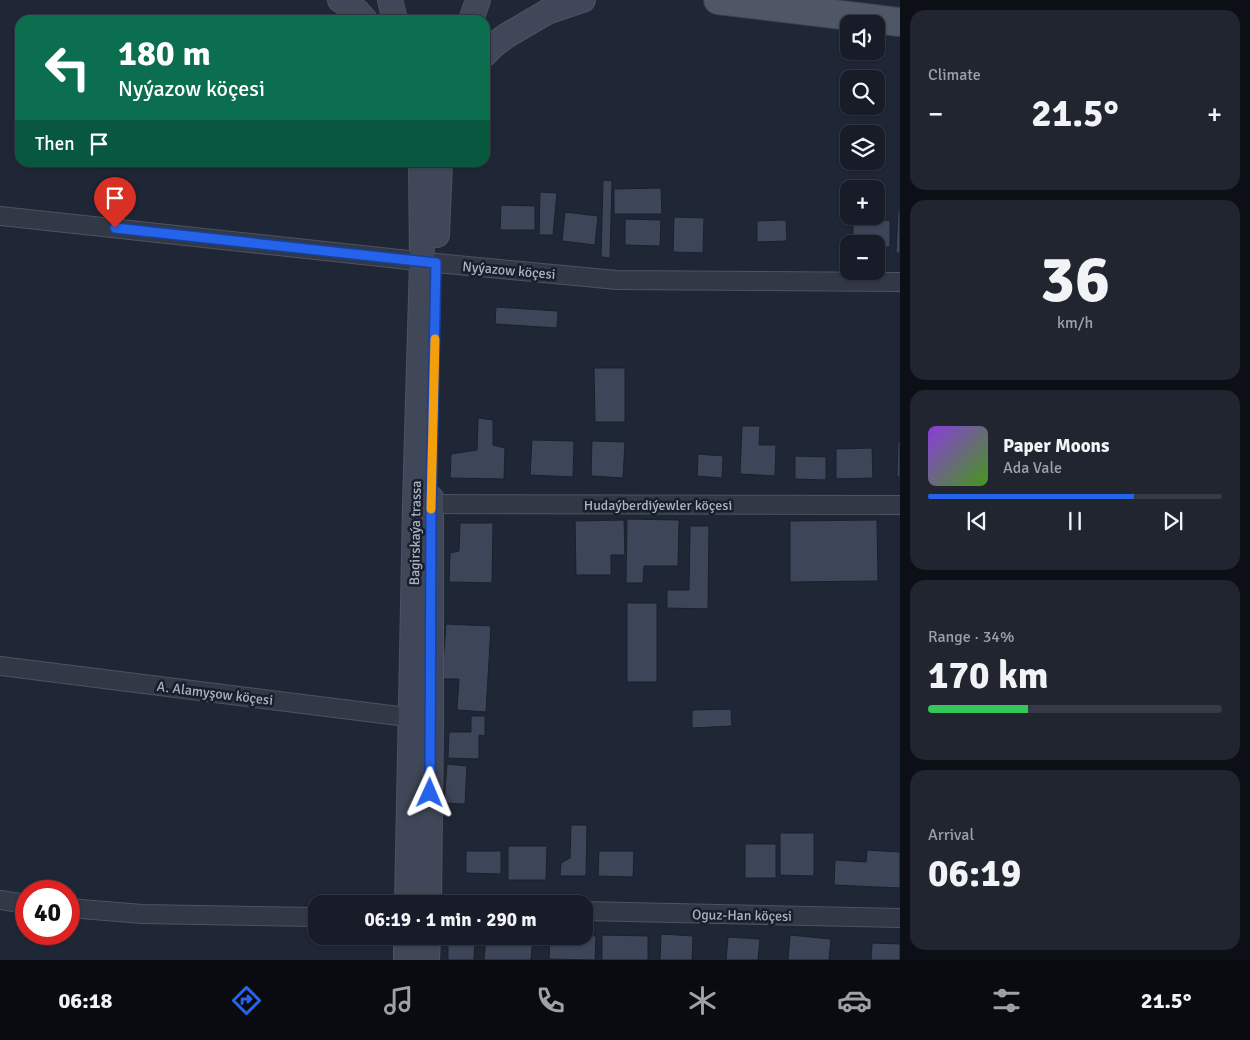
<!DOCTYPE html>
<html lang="en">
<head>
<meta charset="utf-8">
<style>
	:root { --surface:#171c28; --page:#202530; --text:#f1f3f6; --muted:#9ea1a8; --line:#363a45; --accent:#2563eb }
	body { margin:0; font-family:Signika,sans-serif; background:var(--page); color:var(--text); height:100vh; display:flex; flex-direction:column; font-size:19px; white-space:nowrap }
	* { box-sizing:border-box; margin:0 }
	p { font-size:16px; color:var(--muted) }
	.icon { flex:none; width:28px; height:28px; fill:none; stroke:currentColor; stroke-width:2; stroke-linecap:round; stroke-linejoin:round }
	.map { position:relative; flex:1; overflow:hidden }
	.drawer { display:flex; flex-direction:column; gap:10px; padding:10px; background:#0d0f16; width:350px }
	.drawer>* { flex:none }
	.guide { position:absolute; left:15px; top:15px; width:475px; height:152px; border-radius:15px; box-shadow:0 1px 4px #0004,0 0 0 1px var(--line); background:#0b6e4f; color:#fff; overflow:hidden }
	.buttons { position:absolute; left:840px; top:15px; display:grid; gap:10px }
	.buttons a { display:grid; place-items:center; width:45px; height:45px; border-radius:10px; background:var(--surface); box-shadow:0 1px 4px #0004,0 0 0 1px var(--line); font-size:25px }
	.speed { position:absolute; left:15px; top:880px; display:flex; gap:10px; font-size:25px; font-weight:700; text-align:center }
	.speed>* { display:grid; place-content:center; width:65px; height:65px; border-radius:50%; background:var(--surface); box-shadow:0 1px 4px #0004,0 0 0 1px var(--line); line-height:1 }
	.speed .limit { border:8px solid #d22; background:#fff; color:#111 }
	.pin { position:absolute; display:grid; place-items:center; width:42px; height:42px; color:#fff; margin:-51px -21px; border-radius:50% 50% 50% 0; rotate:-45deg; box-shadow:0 0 5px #0007 }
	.pin .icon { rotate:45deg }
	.me { position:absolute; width:55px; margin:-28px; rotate:1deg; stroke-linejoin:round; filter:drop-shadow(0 0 4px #0008) }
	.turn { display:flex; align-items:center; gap:18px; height:105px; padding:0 20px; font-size:22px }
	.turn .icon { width:65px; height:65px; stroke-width:2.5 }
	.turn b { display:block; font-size:35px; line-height:42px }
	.then { display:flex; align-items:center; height:48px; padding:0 20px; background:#0003; gap:10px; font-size:19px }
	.big { font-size:38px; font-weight:700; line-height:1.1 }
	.drawer .widget { flex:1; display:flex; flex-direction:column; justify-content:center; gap:8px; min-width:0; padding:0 18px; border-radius:15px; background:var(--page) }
	.drawer .dial { align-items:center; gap:0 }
	.dial b { font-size:65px; line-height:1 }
	.song { display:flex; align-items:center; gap:15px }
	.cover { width:60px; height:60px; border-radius:8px; background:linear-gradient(135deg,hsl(270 70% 55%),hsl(100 70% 35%)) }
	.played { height:5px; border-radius:2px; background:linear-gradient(90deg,var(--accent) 70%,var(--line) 70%) }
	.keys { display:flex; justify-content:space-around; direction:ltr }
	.heat { display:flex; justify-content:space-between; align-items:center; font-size:28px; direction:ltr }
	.charge { height:8px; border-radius:4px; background:linear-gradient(90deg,#34c759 34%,var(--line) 0) }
	.trip { position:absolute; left:308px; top:895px; width:285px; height:50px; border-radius:15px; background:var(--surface); box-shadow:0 1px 4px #0004,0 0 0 1px var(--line); font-weight:700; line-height:50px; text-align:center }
	.dock { display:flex; height:80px; justify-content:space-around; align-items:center; background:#090b10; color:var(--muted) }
	.dock .icon { width:35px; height:35px }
	.dock .active { color:var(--accent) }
	.dock b { font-size:22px; color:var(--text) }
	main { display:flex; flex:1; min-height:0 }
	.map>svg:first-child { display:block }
</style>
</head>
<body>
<main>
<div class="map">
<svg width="900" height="960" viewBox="0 0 900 960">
	<rect width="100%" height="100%" fill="#1f2635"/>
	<path fill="#3c4658" stroke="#1a202c" d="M603 180 612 181 610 258 601 257Z
		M661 188 662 214H614V189Z
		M540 192 557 193 553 235H539Z
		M501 205 535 206V230H500Z
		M898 210H900V253H896Z
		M565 212 598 216 595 245 562 241Z
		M674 217 704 218 703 253 673 252Z
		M625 219 661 220 660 246 625 245Z
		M786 220 787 241 757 242V221Z
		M890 220V247H876V244H853V222Z
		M496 307 558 311 557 328 495 324Z
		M594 368H625V422H595Z
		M478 418 493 420V445L505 448 504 479 450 478 451 454 477 450Z
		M742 426H760L759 445H776L775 476 740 474Z
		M532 440 574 441 573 477 530 475Z
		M592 441 625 442 623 478 591 476Z
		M898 441H900V477H897Z
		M872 448 873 478 836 479V449Z
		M698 454 723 456 722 478 697 476Z
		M795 456 826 457V480L795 479Z
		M627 519 679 520 678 566H644L643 583H626Z
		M624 520 625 555H611V575H576L575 521Z
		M877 520 878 581 790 582V521Z
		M460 523H493L492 583 449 582 450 553 459 551Z
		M690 526H709L708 609 667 608V590H689Z
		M627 603H657V682H627Z
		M446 624 491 626 486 712 457 710 459 679H442Z
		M731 709 732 726 692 728V710Z
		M471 716H485V736L479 735V759L448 758 449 732H471Z
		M447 764 467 766 465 804 444 803Z
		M571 825H587L586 876H560L561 863 570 858Z
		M780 833H814V876L780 875Z
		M745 844H776V878H745Z
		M508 846H547L546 880H508Z
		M867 850 900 852V888L834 885 835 860 866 862Z
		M466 851H501V874L466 873Z
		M599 851H634L633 877 598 876Z
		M661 934 693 936 692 960H660Z
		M584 935 596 936 595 960 549 959 550 936H584Z
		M602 935 648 936V960H602Z
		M790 935 831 939 829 960H788Z
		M448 936H475L474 960H448Z
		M486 936H533L531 960H484Z
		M728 937 760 939 758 960H726Z
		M872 943 900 944V960H871Z"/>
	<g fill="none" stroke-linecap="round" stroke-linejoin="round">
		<g stroke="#4c5361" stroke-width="20">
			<path id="street" d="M0 216 436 263 617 280 900 282
				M421 504 900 505
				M0 666 423 719
				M0 900 26 904
				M69 908 142 914 316 917
				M584 911 900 918"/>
		</g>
		<g stroke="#4c5361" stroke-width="26">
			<path id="secondary" d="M340 0 358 12 365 20
				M390 0 395 20
				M471 20 478 0
				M485 54 494 45 506 36 547 12 583 0
				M437 235 440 162
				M407 904 415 504 422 261 421 162
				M429 904 431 719V498
				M406 960V936
				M427 960 428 936"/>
		</g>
		<g stroke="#3b424f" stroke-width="30">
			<path id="primary" d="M718 0 900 22"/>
		</g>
		<use href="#street" stroke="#323845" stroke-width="18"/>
		<use href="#secondary" stroke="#404758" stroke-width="24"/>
		<use href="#primary" stroke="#4f5766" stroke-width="28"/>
	</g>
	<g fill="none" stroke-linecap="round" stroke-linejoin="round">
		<g stroke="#184099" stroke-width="12">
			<path id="route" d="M115 228 436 263 431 504 430 793"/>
		</g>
		<use href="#route" stroke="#2563eb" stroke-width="9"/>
		<path stroke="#f59e0b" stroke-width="9" d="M431 509 435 339"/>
	</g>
	<g text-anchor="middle" stroke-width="5" stroke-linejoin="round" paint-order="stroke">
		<g font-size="14" fill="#abb3c3" stroke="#181e2a">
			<text transform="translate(509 270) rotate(5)" y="5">Nyýazow köçesi</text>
			<text x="658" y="510">Hudaýberdiýewler köçesi</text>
			<text transform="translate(415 533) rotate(-89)" y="5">Bagirskaýa trassa</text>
			<text transform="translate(215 693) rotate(7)" y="5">A. Alamyşow köçesi</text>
			<text transform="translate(742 915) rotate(1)" y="5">Oguz-Han köçesi</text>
		</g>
	</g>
</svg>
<div class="buttons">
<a><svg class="icon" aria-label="sound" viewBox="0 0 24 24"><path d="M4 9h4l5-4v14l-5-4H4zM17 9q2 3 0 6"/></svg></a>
<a><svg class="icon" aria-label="search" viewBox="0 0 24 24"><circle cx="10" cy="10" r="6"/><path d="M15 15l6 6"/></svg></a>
<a><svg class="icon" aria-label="layers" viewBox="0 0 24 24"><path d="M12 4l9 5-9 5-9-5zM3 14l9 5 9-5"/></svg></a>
<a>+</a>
<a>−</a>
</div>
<div class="speed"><div class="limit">40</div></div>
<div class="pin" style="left:115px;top:228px;background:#d93025"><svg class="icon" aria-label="arrive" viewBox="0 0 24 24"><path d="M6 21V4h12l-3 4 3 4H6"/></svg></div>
<svg class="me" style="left:430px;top:793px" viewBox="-20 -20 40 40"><path d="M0-17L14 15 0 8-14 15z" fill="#2563eb" stroke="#fff" stroke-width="4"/></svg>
<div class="trip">06:19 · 1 min · 290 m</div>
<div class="guide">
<div class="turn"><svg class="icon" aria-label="left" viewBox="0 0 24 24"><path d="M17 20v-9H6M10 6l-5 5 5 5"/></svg><div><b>180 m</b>Nyýazow köçesi</div></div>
<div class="then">Then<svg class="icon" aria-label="arrive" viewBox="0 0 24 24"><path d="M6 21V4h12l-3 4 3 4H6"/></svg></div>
</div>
</div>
<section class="drawer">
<div class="widget"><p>Climate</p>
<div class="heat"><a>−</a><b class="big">21.5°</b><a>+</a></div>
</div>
<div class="widget dial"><b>36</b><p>km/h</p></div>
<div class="widget">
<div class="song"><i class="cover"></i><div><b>Paper Moons</b><p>Ada Vale</p></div></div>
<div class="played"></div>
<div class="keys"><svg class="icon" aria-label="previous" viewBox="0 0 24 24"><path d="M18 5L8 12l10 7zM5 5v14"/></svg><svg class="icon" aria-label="pause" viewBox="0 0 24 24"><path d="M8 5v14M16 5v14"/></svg><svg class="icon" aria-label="next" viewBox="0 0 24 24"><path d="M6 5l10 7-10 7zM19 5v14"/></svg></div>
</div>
<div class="widget"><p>Range · 34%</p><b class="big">170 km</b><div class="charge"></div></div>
<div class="widget"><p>Arrival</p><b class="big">06:19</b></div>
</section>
</main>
<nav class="dock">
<b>06:18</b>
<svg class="icon active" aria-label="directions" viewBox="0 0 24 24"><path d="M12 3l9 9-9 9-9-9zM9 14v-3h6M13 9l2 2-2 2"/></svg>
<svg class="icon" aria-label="music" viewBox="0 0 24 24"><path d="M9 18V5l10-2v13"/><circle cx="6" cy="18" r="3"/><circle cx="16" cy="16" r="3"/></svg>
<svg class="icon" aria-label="phone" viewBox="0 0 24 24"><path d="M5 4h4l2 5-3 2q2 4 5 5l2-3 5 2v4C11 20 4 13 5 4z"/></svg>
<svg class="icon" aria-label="climate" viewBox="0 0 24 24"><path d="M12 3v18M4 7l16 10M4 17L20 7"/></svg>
<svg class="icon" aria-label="car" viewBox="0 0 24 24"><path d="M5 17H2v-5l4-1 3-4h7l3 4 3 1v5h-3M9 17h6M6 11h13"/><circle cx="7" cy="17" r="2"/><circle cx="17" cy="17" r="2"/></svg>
<svg class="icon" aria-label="filters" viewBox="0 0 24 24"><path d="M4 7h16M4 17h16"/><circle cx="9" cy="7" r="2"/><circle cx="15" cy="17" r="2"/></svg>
<b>21.5°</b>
</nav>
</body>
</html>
